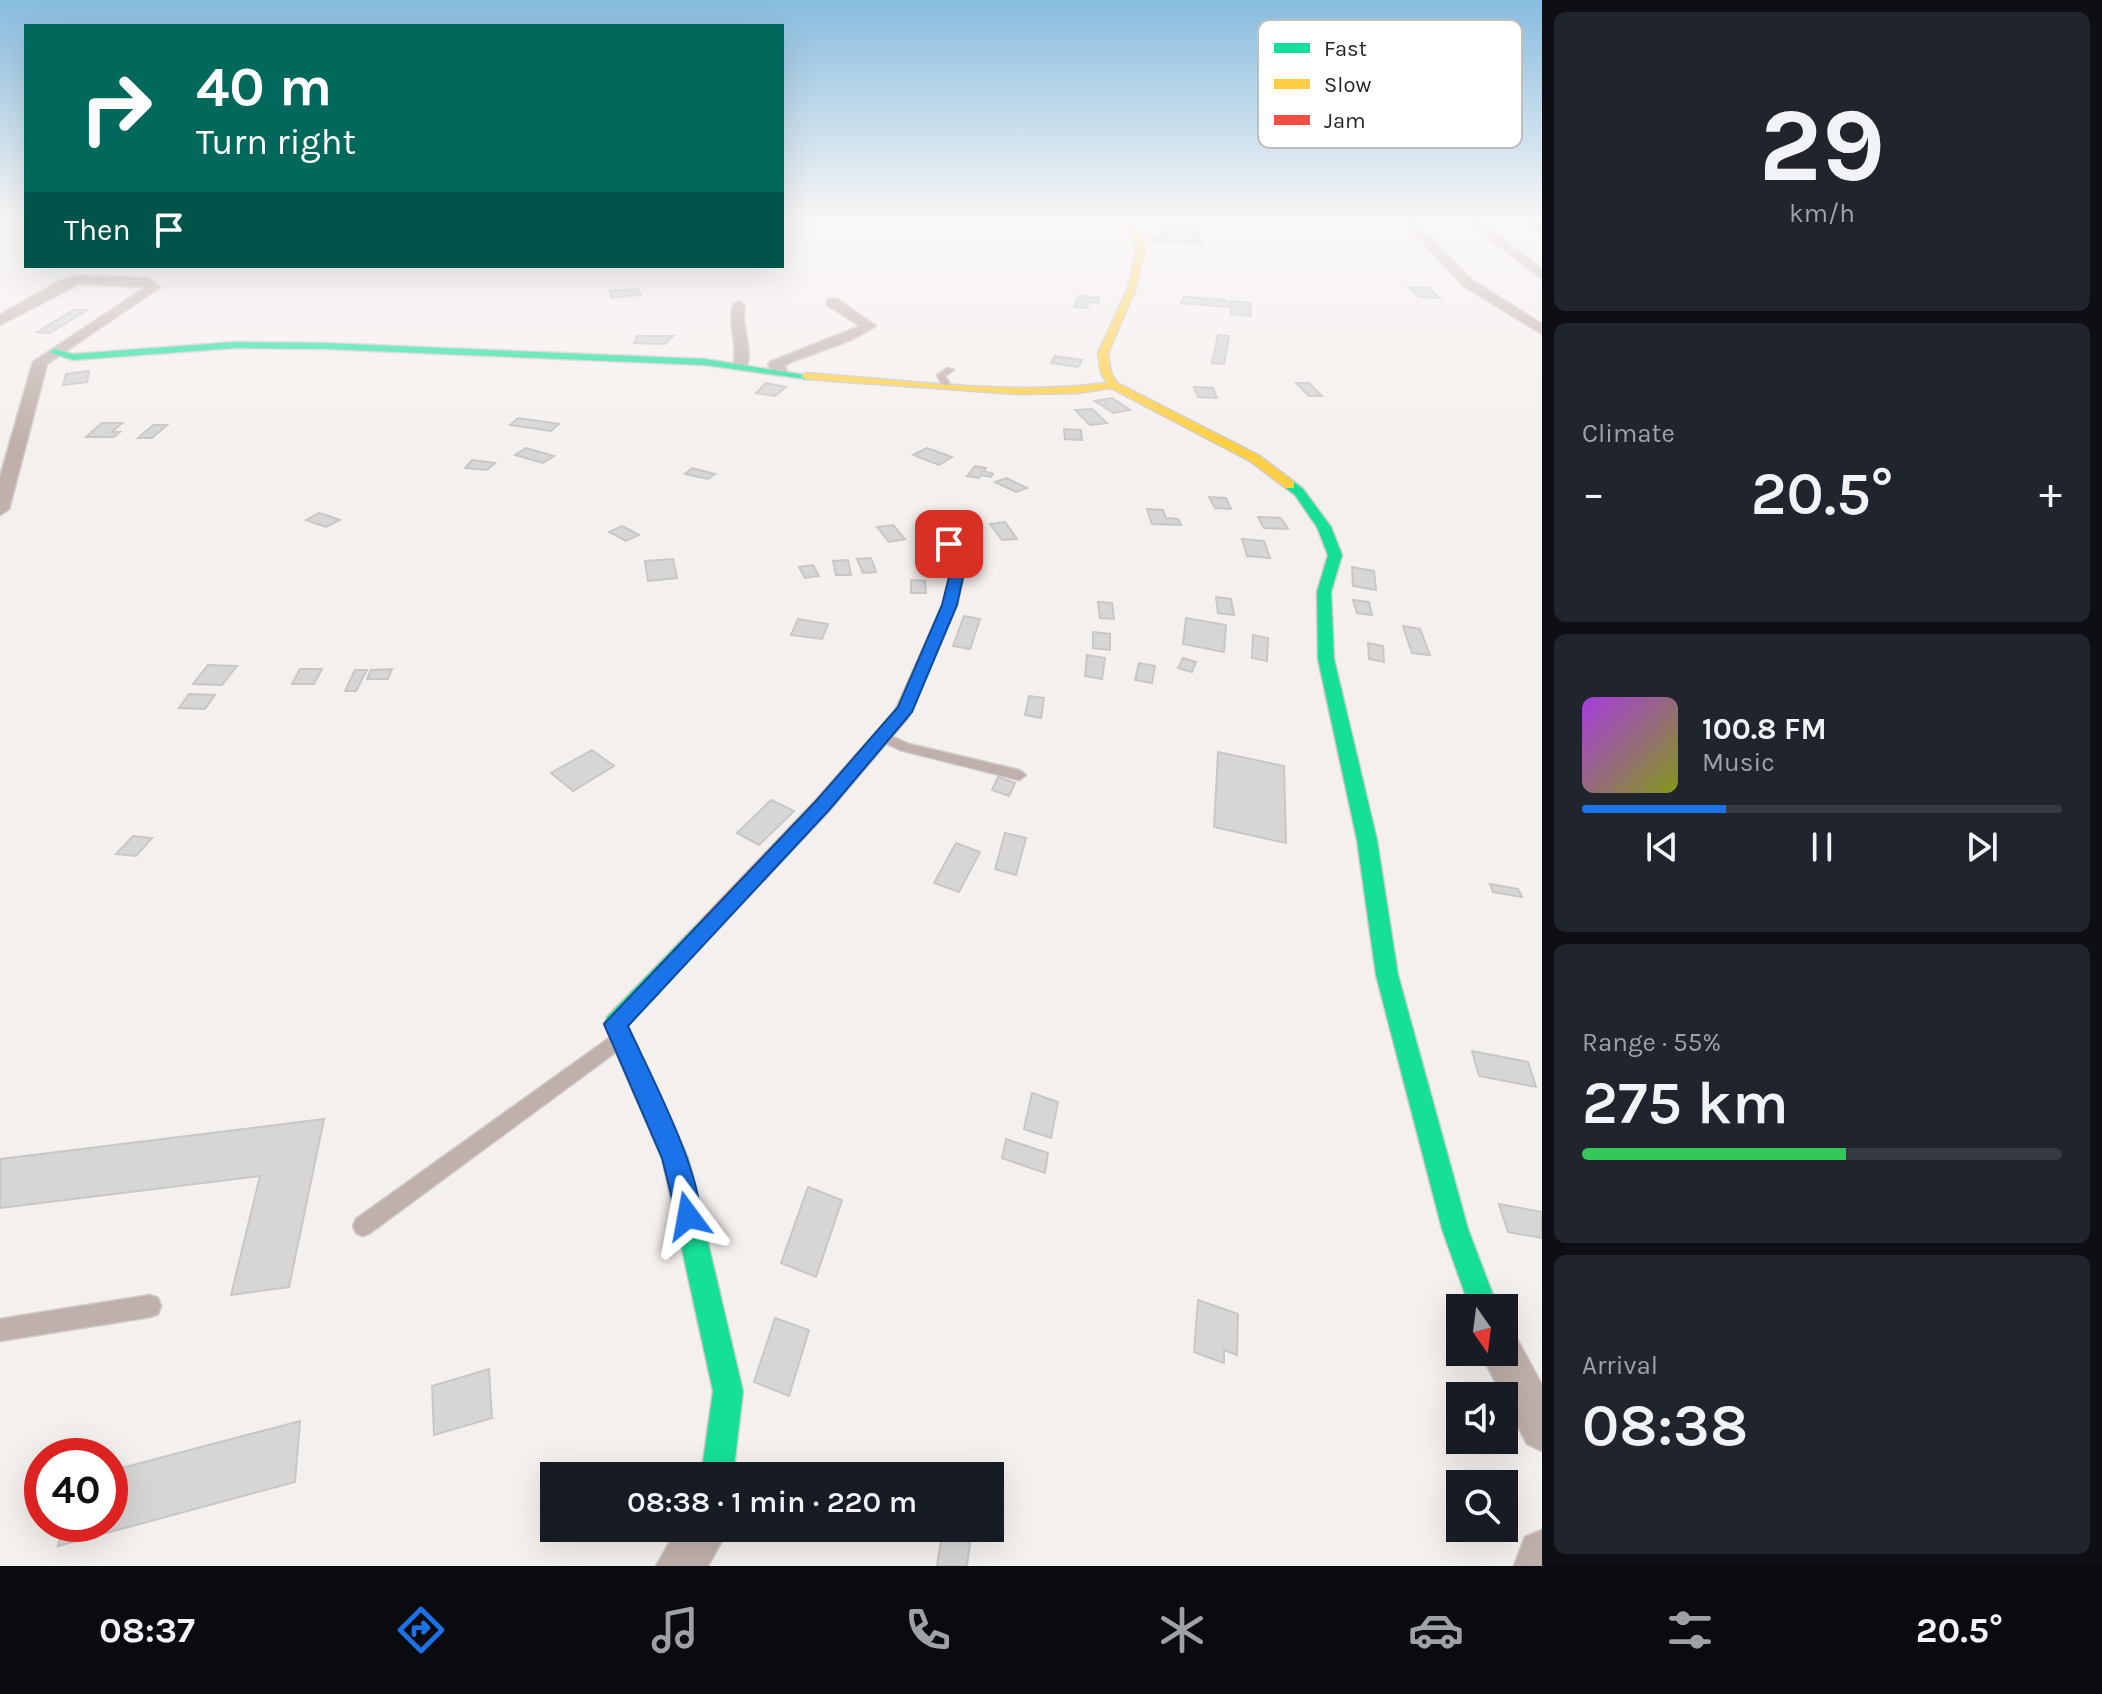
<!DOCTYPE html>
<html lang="en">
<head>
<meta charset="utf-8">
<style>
	:root { --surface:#171b24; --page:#20242c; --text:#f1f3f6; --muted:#9ea1a6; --line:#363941; --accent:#1a73e8 }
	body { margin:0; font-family:Karla,sans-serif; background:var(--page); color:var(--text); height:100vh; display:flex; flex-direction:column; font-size:30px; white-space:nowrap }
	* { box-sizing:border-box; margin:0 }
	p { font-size:26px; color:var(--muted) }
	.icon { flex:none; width:44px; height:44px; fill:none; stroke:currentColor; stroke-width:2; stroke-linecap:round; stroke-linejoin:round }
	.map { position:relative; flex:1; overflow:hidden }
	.drawer { display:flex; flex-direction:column; gap:12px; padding:12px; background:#0d0f14; width:560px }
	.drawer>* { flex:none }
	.hud { position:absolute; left:24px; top:24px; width:760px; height:244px; border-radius:0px; box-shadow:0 8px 32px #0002; background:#00695c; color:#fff; overflow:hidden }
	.needle { width:52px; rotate:166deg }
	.controls { position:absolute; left:1446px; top:1294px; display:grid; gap:16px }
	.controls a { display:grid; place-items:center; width:72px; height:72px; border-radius:0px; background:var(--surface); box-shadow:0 8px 32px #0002; font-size:40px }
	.speed { position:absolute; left:24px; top:1438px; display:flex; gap:16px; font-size:40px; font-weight:700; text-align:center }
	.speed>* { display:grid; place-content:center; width:104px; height:104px; border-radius:50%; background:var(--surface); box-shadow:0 8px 32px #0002; line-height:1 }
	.speed .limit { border:12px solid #d22; background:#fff; color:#111 }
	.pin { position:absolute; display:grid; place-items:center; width:68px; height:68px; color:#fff; margin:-34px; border-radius:16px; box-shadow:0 4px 12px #0006 }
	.me { position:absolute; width:88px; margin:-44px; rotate:347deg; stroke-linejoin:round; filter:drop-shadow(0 0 6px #0008) }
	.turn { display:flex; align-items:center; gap:28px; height:168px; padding:0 40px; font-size:36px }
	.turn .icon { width:104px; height:104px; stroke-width:2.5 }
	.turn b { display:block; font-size:56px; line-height:68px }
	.then { display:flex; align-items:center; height:76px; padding:0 40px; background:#0003; gap:16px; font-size:30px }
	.big { font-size:60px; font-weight:600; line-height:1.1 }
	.drawer .card { flex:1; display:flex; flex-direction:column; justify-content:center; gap:12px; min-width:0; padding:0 28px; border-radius:12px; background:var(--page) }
	.drawer .dial { align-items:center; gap:0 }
	.dial b { font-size:104px; line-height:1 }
	.song { display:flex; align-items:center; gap:24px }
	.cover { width:96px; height:96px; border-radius:12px; background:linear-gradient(135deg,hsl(280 70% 55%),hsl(70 70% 35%)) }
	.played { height:8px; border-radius:4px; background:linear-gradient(90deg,var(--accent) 30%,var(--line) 30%) }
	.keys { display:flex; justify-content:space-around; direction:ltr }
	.heat { display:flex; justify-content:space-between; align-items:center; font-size:44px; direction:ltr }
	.charge { height:12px; border-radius:6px; background:linear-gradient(90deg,#34c759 55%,var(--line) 0) }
	.trip { position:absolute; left:540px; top:1462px; width:464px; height:80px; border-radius:0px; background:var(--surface); box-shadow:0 8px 32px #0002; font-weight:600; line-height:80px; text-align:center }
	.tabs { display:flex; height:128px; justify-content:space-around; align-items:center; background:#090b0e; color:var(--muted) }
	.tabs .icon { width:56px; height:56px }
	.tabs .active { color:var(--accent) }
	.tabs b { font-size:36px; color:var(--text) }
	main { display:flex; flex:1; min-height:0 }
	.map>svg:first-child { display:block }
</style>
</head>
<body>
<main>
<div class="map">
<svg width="1542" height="1566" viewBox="0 0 1542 1566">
	<rect width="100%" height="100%" fill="#f4f0ee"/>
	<path fill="#d8d6d4" stroke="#c9c7c5" stroke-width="2" d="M1159 224 1192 225 1202 244 1152 241V238H1166Z
		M1408 287 1428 288 1440 298 1419 297Z
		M638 289 641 295 612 298 610 291Z
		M1078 296 1091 297 1099 298 1098 303 1089 302 1087 308 1074 307Z
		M1184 297 1226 300 1228 307 1181 303Z
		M1230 301 1250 303 1251 316 1231 314Z
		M74 310H87L50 333 37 332Z
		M1218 335 1229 336 1224 364 1212 363Z
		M637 336H673L665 344 634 343Z
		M1055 356 1082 360 1078 367 1051 363Z
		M89 371 87 382 63 385 66 374Z
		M766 383 786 387 775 396 756 393Z
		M1296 383H1309L1322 396H1309Z
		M1194 387 1213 388 1217 398 1198 397Z
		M1112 398 1130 410 1113 413 1095 401Z
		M1092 409 1107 423 1090 425 1075 410Z
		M518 418 559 424 551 431 510 425Z
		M102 423H122L112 432H120L114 437H86Z
		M153 425H167L152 438H138Z
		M1064 429 1081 430 1082 440 1065 439Z
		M526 448 554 456 543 463 515 455Z
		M927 448 952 457 939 465 913 455Z
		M472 460 495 463 487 470 465 468Z
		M975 466 986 468 984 471 993 474 991 477 981 475 979 478 967 476Z
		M692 468 715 474 708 479 685 474Z
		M1006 478 1027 488 1016 492 995 482Z
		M1209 497 1226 498 1231 509 1215 508Z
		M1147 509 1163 510 1166 518 1178 519 1181 525 1152 524Z
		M319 513 326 515 340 520 326 527 306 520Z
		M1258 517 1281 518 1288 529 1264 528Z
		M933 518 945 533 929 535 918 520Z
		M1005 522 1017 539 1002 540 990 524Z
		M893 525 905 539 889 542 877 527Z
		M622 526 639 535 626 541 609 532Z
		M1242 539 1264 541 1270 558 1247 556Z
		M871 558 876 572 863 573 857 559Z
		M673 559 677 578 648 581 645 561Z
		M848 560 851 575H836L833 561Z
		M813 565 819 576 805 578 799 567Z
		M1352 567 1374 571 1376 590 1353 586Z
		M911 580 925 581 926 593H911Z
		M1216 597 1231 599 1234 615 1218 613Z
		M1353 600 1369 602 1372 615 1357 613Z
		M1098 602 1112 603 1114 619 1100 618Z
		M964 616 980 619 970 649 953 646Z
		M1186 618 1226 625 1224 652 1183 644Z
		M798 619 828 624 822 639 791 635Z
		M1403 626 1420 629 1430 655 1412 653Z
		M1093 632 1110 634V650L1093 648Z
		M1253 635 1268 638 1267 661 1252 658Z
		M1368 643 1383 646 1384 662 1369 659Z
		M1087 655 1105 658 1102 679 1085 676Z
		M1183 658 1196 662 1192 672 1178 668Z
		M1139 663 1155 666 1152 683 1135 680Z
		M208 665 237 666 222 685 193 684Z
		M300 669H322L314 684H292Z
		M392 669 388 679H367L371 670Z
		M355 670H367L356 691H345Z
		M189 694 215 695 205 709 179 708Z
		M1029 696 1044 698 1041 718 1025 715Z
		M592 750 614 766 573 791 551 773Z
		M1218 752 1284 766 1286 843 1214 827Z
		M998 777 1015 783 1009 796 992 790Z
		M771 800 794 811 759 845 737 833Z
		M1005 833 1026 838 1016 875 995 869Z
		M133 836 152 838 136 856 116 854Z
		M956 843 980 852 959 892 934 883Z
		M1490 884 1518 889 1522 897 1493 892Z
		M1472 1051 1528 1062 1536 1087 1479 1076Z
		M1032 1093 1058 1102 1051 1138 1024 1129Z
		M324 1119 289 1287 231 1295 260 1176 0 1208V1159Z
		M1006 1139 1048 1153 1045 1173 1002 1158Z
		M808 1187 842 1200 816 1277 781 1263Z
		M1499 1204 1542 1212V1238L1508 1232Z
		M1198 1300 1238 1314 1237 1355 1224 1350V1363L1194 1352Z
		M775 1318 809 1330 789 1396 754 1382Z
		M489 1369 492 1418 434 1435 432 1386Z
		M300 1421 295 1482 58 1546 63 1524H110V1471Z
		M943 1528H972L967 1566H937Z"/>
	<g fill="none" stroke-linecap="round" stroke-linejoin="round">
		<g stroke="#cecbca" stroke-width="3">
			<path id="lane" d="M947 368 954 370 945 376 951 386 947 388H944L937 375Z
				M882 732 909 744 1019 770 1026 775 1019 780 900 750 877 739 875 736 877 733Z
				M618 1033 624 1036 627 1041 624 1046 370 1233 363 1236 356 1233 353 1226 356 1219 612 1036Z
				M150 1295 158 1298 161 1306 158 1314 150 1317 0 1341V1319Z"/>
		</g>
		<g stroke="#cecbca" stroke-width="3">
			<path id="street" d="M1404 222H1415L1472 280 1542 324V334L1464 286Z
				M1468 222H1480L1542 269V279Z
				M1518 222H1532L1542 227V234Z
				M78 276 148 278 160 287 47 364 9 509 0 515V477L33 362 146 287 79 284 0 325V315L60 281Z
				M827 299H837L876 326 851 340 791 362 784 366 787 371 785 374H775L768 365 770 362 860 326 827 305Z
				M739 301 745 305C740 326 753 345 747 366L740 370 733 366C739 345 727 326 733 305Z
				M1504 1332 1516 1337 1542 1385V1451L1527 1444 1480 1352H1504Z
				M678 1528H729L708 1566H656Z
				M1542 1530V1566H1514L1525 1537Z"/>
		</g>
		<g stroke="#cecbca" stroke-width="3">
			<path id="fast" d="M235 342 326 343 705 359 811 376 806 379 705 365 326 349 235 348 73 360 49 352 54 349 73 354Z
				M1286 482H1294L1303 489 1331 527 1342 555 1331 592 1334 659 1377 840 1398 975 1468 1229 1498 1308H1470L1442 1229 1376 975 1357 840 1318 659 1317 592 1328 555 1317 527 1295 495 1286 488Z
				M711 915 718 917 721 923 718 929 627 1026 688 1158 743 1391 733 1476H701L713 1391 662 1158 604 1024 607 1017 704 917Z"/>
		</g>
		<g stroke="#cecbca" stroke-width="3">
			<path id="slow" d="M1126 222H1134L1145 248 1136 288 1108 353 1111 373 1117 383 1258 455 1294 482V488H1286L1250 461 1111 388 1077 393 1018 394 806 379 801 376 806 373C905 380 1008 396 1107 383L1101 373 1098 353 1128 288 1137 248Z
				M930 540 954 541 964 573 957 605 909 715 901 720 893 715 943 605 950 573 943 548H930L923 544Z"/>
		</g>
		<g stroke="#cecbca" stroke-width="3">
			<path id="jam" d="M901 710 909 715 907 719 829 811 718 929 711 931 704 929 701 923 704 917 815 801 895 711Z"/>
		</g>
		<use href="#lane" fill="#bfb0ab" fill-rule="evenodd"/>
		<use href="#street" fill="#bfb0ab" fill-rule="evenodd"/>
		<use href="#fast" fill="#16e098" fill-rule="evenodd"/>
		<use href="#slow" fill="#ffcf43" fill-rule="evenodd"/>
		<use href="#jam" fill="#f24e42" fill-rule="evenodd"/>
	</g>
	<linearGradient id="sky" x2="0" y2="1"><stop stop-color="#87bcdf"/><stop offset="0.5" stop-color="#faf8f7"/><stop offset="1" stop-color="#faf8f7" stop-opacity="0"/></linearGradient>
	<rect width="1542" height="442" fill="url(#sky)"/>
	<path fill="#1a73e8" stroke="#114b97" stroke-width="2" d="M949 540 956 544 964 573 957 605 912 712 829 810 628 1026C645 1064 712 1190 698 1226L688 1230 679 1226 662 1158 604 1024 816 801 898 707 942 605 950 573 943 544Z"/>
	<rect x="1258" y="20" width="264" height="128" rx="12" fill="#fff" stroke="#bebebd" stroke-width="2"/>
	<rect x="1274" y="43" width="36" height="10" fill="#16e098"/>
	<rect x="1274" y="79" width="36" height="10" fill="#ffcf43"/>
	<rect x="1274" y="115" width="36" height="10" fill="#f24e42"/>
	<g font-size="22" fill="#282523">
		<text x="1324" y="56">Fast</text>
		<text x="1324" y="92">Slow</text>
		<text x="1324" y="128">Jam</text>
	</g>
</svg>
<div class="controls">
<a><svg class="needle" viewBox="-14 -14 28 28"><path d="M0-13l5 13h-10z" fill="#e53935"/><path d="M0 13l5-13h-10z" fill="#9ea1a6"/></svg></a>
<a><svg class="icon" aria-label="sound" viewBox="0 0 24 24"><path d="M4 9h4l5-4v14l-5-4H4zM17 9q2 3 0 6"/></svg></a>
<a><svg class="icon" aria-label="search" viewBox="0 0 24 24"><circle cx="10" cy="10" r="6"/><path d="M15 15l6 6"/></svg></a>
</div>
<div class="speed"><div class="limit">40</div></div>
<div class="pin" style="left:949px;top:544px;background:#d93025"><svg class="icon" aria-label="arrive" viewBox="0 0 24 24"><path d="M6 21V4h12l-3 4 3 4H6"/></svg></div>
<svg class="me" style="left:688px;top:1216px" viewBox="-20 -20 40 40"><path d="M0-17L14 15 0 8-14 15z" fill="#1a73e8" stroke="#fff" stroke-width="4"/></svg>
<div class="trip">08:38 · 1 min · 220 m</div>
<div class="hud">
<div class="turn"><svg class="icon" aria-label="right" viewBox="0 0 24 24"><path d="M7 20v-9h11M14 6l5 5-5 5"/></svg><div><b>40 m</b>Turn right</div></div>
<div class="then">Then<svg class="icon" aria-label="arrive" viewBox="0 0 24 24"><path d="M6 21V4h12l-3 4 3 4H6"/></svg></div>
</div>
</div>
<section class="drawer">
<div class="card dial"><b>29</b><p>km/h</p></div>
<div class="card"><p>Climate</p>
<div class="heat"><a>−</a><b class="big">20.5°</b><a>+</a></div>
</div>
<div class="card">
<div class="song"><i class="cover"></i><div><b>100.8 FM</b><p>Music</p></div></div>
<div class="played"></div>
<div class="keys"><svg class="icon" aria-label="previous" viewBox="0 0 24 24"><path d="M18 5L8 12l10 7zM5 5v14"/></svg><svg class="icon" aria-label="pause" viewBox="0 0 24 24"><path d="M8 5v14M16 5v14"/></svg><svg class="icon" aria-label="next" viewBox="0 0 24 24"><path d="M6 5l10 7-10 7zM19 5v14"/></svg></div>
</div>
<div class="card"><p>Range · 55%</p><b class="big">275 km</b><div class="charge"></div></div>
<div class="card"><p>Arrival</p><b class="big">08:38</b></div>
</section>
</main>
<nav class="tabs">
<b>08:37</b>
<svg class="icon active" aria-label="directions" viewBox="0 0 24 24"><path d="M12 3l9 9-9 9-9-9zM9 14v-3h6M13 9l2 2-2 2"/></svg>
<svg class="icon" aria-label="music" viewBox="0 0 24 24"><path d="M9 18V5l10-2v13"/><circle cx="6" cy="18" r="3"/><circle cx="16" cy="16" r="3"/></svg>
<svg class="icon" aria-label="phone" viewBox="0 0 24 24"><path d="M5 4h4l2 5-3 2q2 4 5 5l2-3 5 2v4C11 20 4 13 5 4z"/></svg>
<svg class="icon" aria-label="climate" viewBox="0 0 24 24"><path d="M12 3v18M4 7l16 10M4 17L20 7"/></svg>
<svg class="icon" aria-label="car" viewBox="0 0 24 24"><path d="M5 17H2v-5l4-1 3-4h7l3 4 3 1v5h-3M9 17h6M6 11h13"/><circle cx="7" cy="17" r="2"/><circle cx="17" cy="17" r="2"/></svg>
<svg class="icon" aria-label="filters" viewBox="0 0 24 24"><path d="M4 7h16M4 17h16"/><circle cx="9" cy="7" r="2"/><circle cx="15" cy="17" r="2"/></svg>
<b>20.5°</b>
</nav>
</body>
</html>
